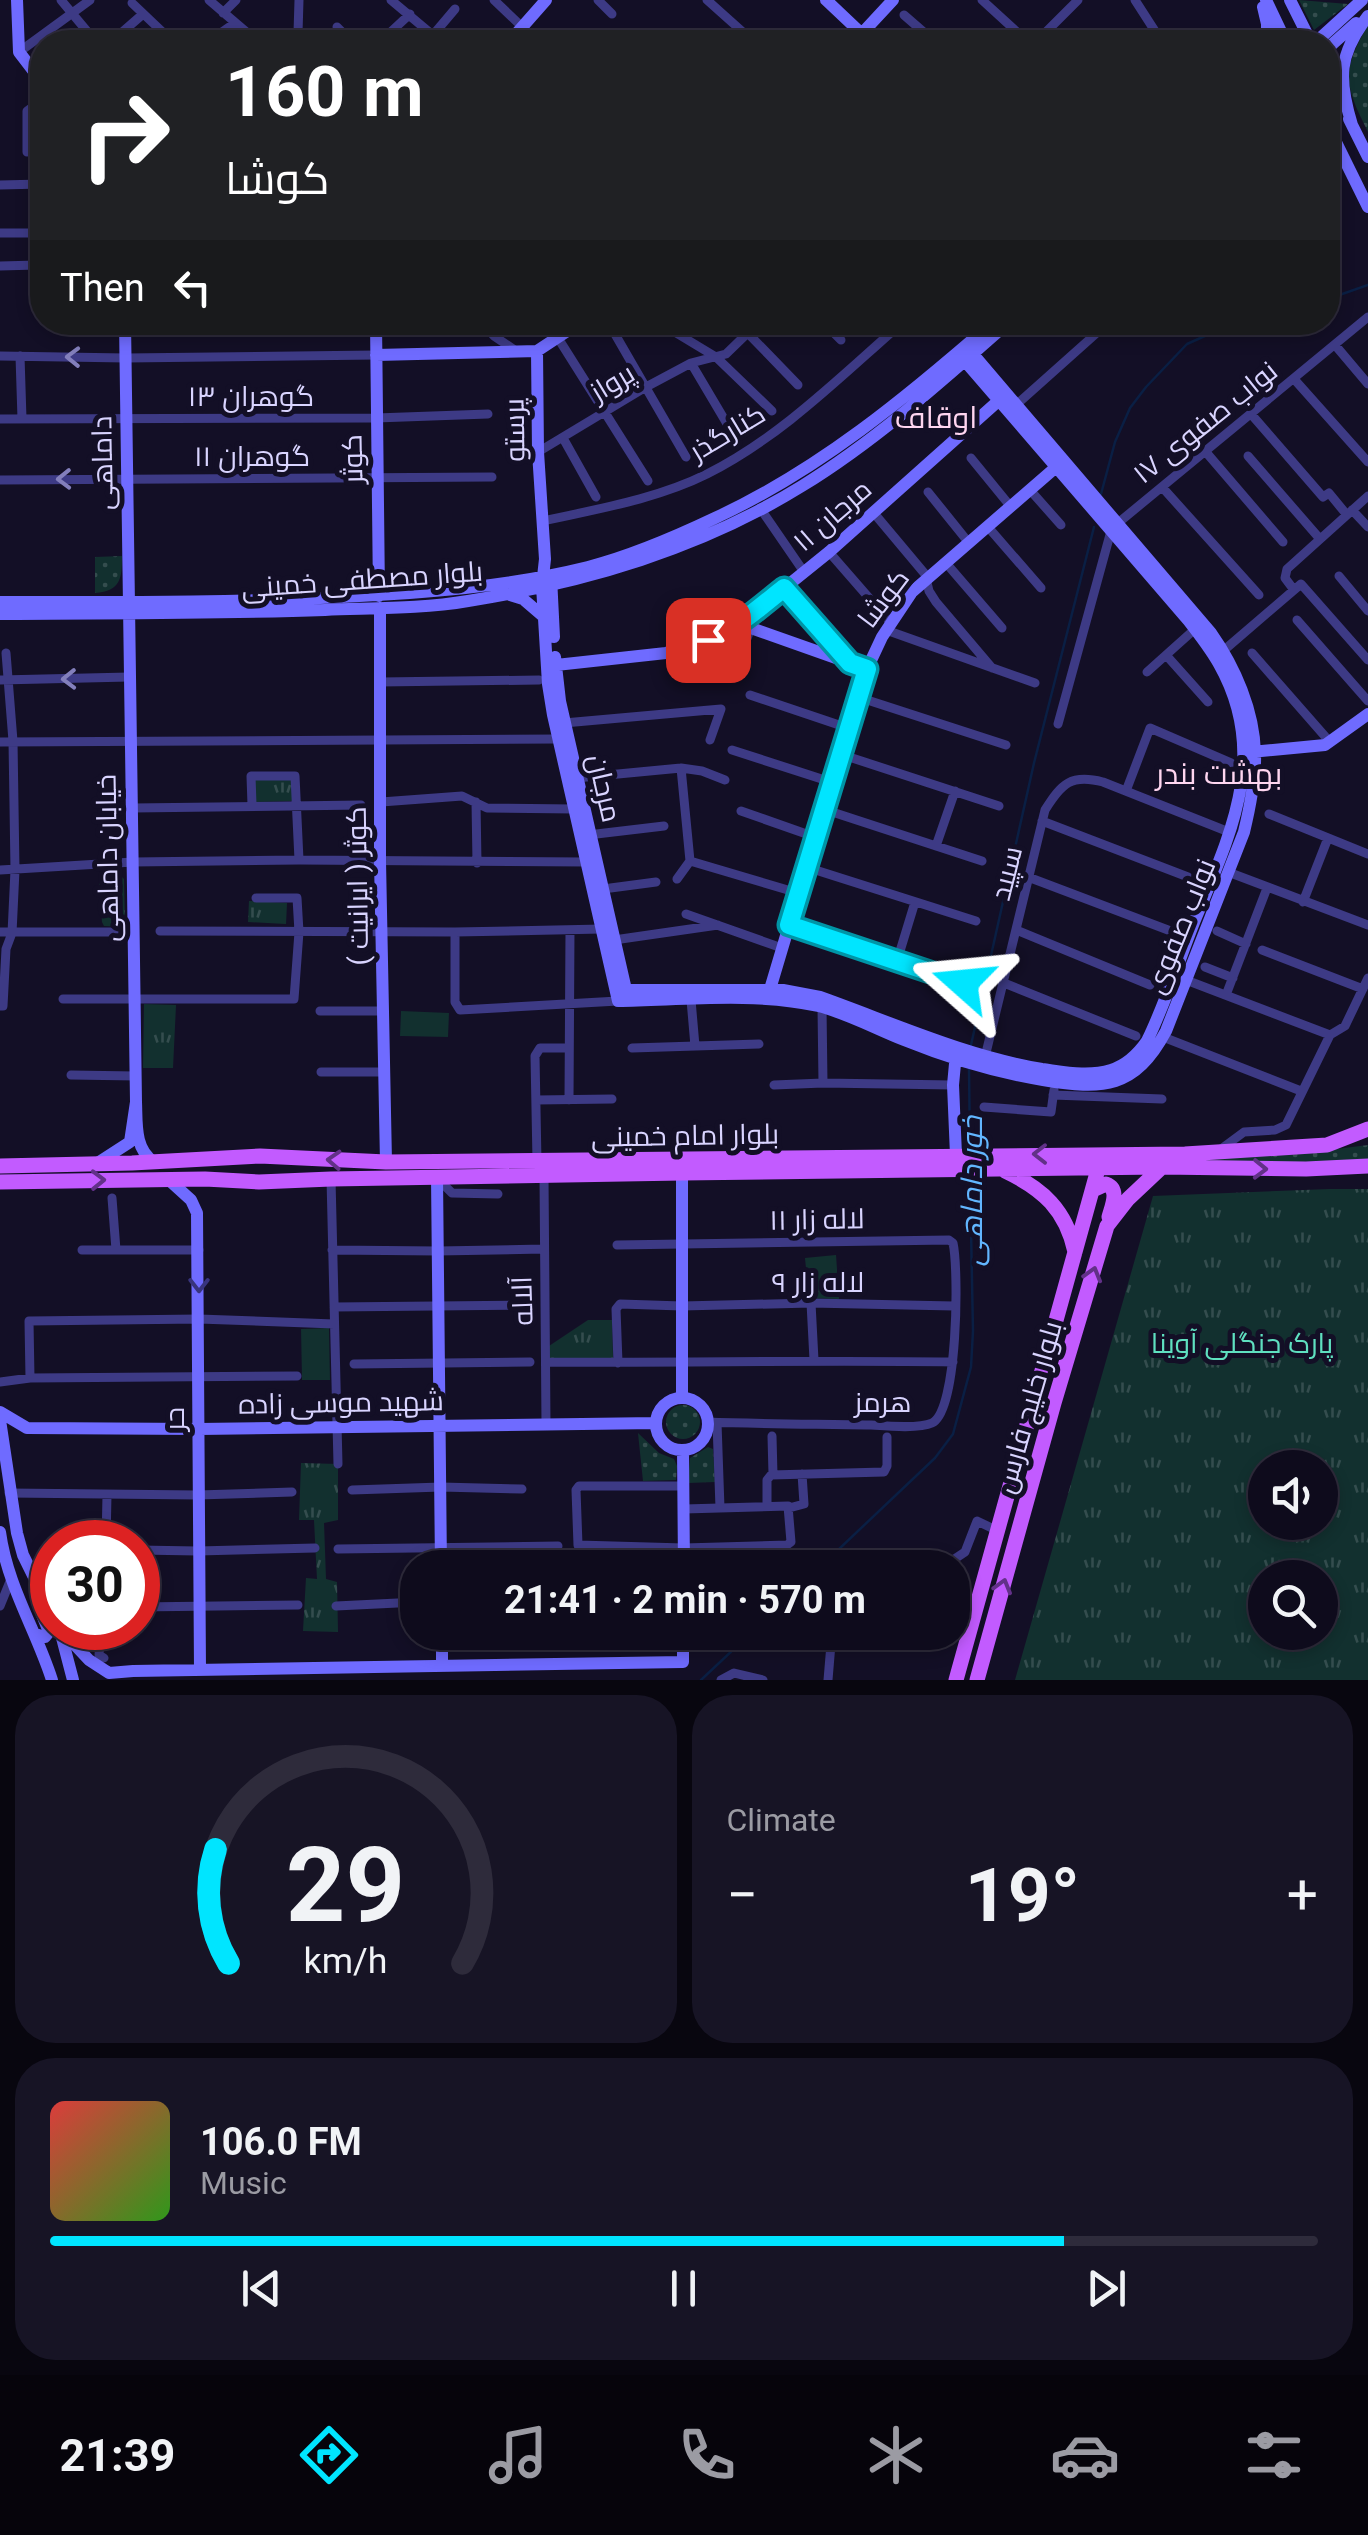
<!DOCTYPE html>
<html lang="en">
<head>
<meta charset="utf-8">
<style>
	:root { --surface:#0e0b1c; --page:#171425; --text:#f1f3f6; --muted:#9b9ba3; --line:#2e2b3b; --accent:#00e5ff }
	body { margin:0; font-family:Roboto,Cairo,sans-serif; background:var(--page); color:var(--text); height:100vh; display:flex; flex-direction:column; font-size:38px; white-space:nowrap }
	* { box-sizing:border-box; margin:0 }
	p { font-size:32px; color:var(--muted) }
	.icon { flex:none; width:55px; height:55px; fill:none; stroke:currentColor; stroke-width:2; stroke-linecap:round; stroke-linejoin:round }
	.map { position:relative; height:1680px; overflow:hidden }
	.sheet { display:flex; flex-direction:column; gap:15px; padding:15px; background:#08060f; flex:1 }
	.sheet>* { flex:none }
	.banner { position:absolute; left:30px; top:30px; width:1310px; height:305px; border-radius:40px; box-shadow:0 5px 15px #0003,0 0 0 2px var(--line); background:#202124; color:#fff; overflow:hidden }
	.tools { position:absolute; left:1248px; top:1450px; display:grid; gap:20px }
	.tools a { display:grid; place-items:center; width:90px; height:90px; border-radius:50%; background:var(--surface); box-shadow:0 5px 15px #0003,0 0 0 2px var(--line); font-size:50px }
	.speed { position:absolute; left:30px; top:1520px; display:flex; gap:20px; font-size:50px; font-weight:700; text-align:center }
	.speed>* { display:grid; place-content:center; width:130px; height:130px; border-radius:50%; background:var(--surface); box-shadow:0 5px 15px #0003,0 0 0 2px var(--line); line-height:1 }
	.speed .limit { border:15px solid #d22; background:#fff; color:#111 }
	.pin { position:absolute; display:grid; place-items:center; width:85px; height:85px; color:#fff; margin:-42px; border-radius:20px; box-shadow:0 5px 15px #0006 }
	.me { position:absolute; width:110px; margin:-55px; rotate:288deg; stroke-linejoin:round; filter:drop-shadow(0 0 8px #0008) }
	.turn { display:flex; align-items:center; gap:35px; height:210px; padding:0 30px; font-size:45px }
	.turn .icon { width:130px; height:130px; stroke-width:2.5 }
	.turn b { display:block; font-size:70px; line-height:85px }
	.then { display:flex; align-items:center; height:95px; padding:0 30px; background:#0003; gap:20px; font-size:38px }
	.big { font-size:75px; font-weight:700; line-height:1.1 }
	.sheet .widget { flex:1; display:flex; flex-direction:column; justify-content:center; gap:15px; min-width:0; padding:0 35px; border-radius:40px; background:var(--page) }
	.sheet .dial { align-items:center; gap:0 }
	.dial svg { height:260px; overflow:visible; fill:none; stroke:var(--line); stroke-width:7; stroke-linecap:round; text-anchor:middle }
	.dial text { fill:var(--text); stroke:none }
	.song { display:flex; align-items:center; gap:30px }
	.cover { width:120px; height:120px; border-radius:15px; background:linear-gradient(135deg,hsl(0 70% 55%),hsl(110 70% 35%)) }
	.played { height:10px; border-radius:5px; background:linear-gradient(90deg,var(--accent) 80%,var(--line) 80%) }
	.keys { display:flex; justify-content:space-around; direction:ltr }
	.heat { display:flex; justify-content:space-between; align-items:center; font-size:55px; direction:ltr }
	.sheet .tiles { flex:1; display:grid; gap:15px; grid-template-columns:1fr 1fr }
	.widget:last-child { grid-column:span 2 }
	.trip { position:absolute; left:400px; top:1550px; width:570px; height:100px; border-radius:40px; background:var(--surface); box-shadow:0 5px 15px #0003,0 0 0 2px var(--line); font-weight:700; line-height:100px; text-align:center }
	.tabs { display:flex; height:160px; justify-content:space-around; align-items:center; background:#06040b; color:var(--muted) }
	.tabs .icon { width:70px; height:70px }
	.tabs .selected { color:var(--accent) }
	.tabs b { font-size:45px; color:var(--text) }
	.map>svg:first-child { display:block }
</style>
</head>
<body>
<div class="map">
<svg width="1368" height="1680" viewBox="0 0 1368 1680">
	<defs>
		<pattern id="grass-dots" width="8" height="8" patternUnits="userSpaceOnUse" patternTransform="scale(2.5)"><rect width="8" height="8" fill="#12302f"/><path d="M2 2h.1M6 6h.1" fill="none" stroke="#344d4e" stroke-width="1.8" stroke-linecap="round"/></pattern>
		<pattern id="park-tufts" width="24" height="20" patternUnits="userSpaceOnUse" patternTransform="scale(2.5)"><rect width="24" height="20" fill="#12302f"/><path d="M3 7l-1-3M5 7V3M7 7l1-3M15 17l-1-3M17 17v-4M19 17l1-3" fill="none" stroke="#344d4e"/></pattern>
	</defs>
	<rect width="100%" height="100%" fill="#130f26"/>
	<path fill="url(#grass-dots)" d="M1299 0 1348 4 1314 30Z
		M1368 25V132C1344 84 1341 72 1368 25Z
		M122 556C122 578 121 591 95 593V557Z
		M1368 1145V1161L1224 1163 1107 1160 1290 1155Z
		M666 1422a17 17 0 1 1 34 0a17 17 0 1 1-34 0Z
		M638 1433 659 1453 674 1459 677 1466 676 1480 643 1481Z
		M708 1447 713 1449 715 1482 688 1483 690 1458Z"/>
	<path fill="url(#park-tufts)" fill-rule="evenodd" d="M292 778V801L255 802 254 779Z
		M121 876 124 879 125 923 122 927 104 926 102 922 99 881 102 878Z
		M249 901 287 903 286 924 248 922Z
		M144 1004 176 1005 173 1068H143Z
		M1330 1189H1368V1680H1015L1153 1196ZM1265 1468H1320V1522H1265ZM1265 1578H1320V1632H1265Z
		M836 1255 839 1299 809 1298 805 1258Z
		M588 1320H612L613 1358 548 1359 549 1346Z
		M301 1463 338 1464V1520L324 1523 326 1579 337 1582 338 1632 303 1631 306 1578 317 1579 314 1520H299Z"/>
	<path fill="#12302f" d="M401 1011 449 1013 448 1037 400 1036Z
		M329 1328 330 1380H302L301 1329Z"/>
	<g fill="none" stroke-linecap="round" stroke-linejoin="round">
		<path stroke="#0a1f44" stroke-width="2.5" d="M1328 299 1368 285
			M1101 494 1115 442 1130 408 1146 387 1187 344 1225 327 1241 322
			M971 1045 1034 763 1094 527
			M969 1068 970 1150
			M819 1568 935 1458 953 1434 971 1367 973 1331 970 1178
			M701 1680 752 1632"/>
		<path stroke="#3d3a85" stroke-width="9" d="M61 0 96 42
			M209 0 258 42
			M391 0 441 42
			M494 0 538 42
			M598 0 612 14
			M707 0 754 42
			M982 0 1028 42
			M1135 0 1162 42
			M132 3 173 42
			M223 13 236 0
			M904 15 935 42
			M337 27 352 42
			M433 35 455 9
			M638 37 644 42
			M111 42 143 14
			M208 42 235 23
			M293 42 298 33 299 0
			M380 42 410 14
			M1036 42 1078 0
			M19 52 90 0
			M27 152V111L31 108 42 109
			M0 185 42 184
			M0 233H42
			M42 233V250
			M0 266 37 265 42 259
			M481 322 494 336 516 351
			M608 322 686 457
			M658 322 716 357 772 411
			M737 322 798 385
			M823 322 841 340
			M558 338 648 481
			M1335 345 1368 384
			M0 356 126 358 376 355
			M20 356 22 419
			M691 363 736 439
			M1294 379 1368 462
			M1015 406 1109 322
			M1251 414 1323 497 1329 493 1347 515
			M0 419 376 418 488 414
			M563 438 596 497
			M1205 451 1283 542
			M538 452 646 387 691 363 726 354 759 322
			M1248 456 1320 539
			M971 458 1011 507
			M0 480 492 477
			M1162 487 1259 595
			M1030 490 1061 525
			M928 492 969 543
			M760 508 804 572
			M1352 510 1368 527
			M873 512 925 574 929 591 936 602 992 668
			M543 521C597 509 657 499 707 474 781 437 841 376 903 322
			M1118 523 1368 317
			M988 527 1041 588
			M829 552 890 622
			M946 563 1002 628
			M1339 576 1368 611
			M784 588 848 661
			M1294 590 1285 578 1287 569 1368 496
			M1297 620 1368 701
			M886 630 1035 683
			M1223 651 1301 584 1368 660
			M1252 653 1330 742
			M1166 655 1208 702
			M740 656 751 628
			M1147 672 1195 629
			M0 680 129 677
			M380 682 539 680
			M750 695 848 728
			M858 697 1006 745
			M564 723 721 709 710 740
			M1058 724 1111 531
			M0 742 559 739
			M732 750 831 782
			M840 754 999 806
			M576 778 681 768 702 771 725 780
			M1126 791 1150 728 1231 763
			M381 802 462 796 487 808 574 809
			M476 802 477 863
			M252 805 251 776H295L299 860
			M133 808 361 805
			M823 809 982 861
			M741 811 815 837
			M1269 814 1368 854
			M1042 821 1188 877
			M588 835 664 826
			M936 846 955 791
			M690 861 798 893
			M806 867 976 921
			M0 870 133 862 299 860 586 862
			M1228 872 1368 925
			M1028 877 1168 930
			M677 879 690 861 681 768
			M603 889 656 882
			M1303 902 1328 838
			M686 914 782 948
			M789 925 963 983
			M1016 930 1150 985
			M160 931 455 932 602 929
			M1217 931 1246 944
			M0 932H134
			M455 932V1002L460 1010 618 1001
			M614 940 718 925
			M1262 950 1363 989
			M897 961 915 902
			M1205 967 1233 978
			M1186 980 1330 1035
			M1004 983 1136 1036
			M1226 995 1267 888
			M63 999H294L299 932 297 898H256
			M691 1000 695 1046
			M0 1006H3L6 949 12 933 15 870 13 741 6 653
			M822 1007 823 1083 953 1085
			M320 1011H383
			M1163 1037 1301 1091
			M632 1048 759 1044
			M985 1057 1045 810C1062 783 1071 774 1103 782L1229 832
			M321 1072H383
			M71 1075 136 1076
			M774 1085 823 1083
			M1053 1095 1162 1099
			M536 1100 612 1099
			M569 1100 570 930
			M984 1107 1051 1112 1054 1090
			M1221 1149 1244 1132 1275 1130 1286 1125 1330 1035 1345 1026 1368 978
			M537 1162 535 1056 540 1048H568
			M544 1176 546 1424
			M437 1178 452 1193 498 1194
			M331 1179 338 1464
			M112 1198 116 1250
			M617 1245 949 1240 953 1243C959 1270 958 1411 932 1423 919 1429 886 1426 871 1425 816 1424 762 1424 707 1422
			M82 1250H199
			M332 1250 438 1251 543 1249
			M811 1303 814 1360
			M334 1307 528 1305
			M546 1362C682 1363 817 1360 953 1362
			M618 1363 616 1309 620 1304 682 1306 811 1303 954 1306
			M354 1364 530 1362
			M30 1378 29 1321 199 1319 334 1324
			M0 1382 30 1378 297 1376
			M717 1423 720 1508
			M772 1436 773 1475
			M684 1486H579L576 1490 578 1545 684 1548 787 1545 791 1542 788 1506 684 1509
			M352 1490 441 1487 522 1489
			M9 1493 198 1495 292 1492
			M767 1506V1480L771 1475 884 1472 887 1466V1437
			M789 1508 804 1504 802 1474
			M106 1542 107 1495
			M338 1549 558 1546
			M138 1550 198 1551 315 1548
			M47 1552 52 1551
			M941 1568 965 1552 977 1521 998 1531
			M0 1606 11 1579
			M336 1606 418 1602
			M138 1607 298 1605
			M101 1628 99 1655 104 1658
			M721 1680 734 1673 763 1680
			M828 1680 832 1632"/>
		<path stroke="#6f6bff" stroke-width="12" d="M17 0 19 52 42 82
			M826 0 862 34
			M1266 0 1286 42
			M1290 0 1311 42
			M1263 7 1267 24V42
			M509 42 546 0
			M854 42 893 0
			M1316 42 1362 0
			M1328 48 1356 23
			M1328 76 1340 101
			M1349 119 1368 157
			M1352 125C1338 79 1338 55 1368 16
			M1328 126 1368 207
			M125 322 136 1102
			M376 322 379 596
			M581 322 537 351 538 452 545 559 542 586 548 684 553 715 618 1001C684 1000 754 992 818 1006 847 1013 876 1029 904 1040 951 1059 993 1072 1043 1080 1103 1090 1135 1089 1166 1031L1244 832C1250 807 1256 779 1255 753 1254 711 1235 667 1211 633L966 346
			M376 355 537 351
			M551 577 554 637
			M510 595 523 599 544 617
			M0 602C114 602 227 603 341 597 424 593 507 587 588 567 631 556 675 537 715 518 819 470 907 397 993 322
			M380 608V861L386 1162
			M0 614C108 613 217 614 325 610 372 608 421 609 468 601 586 582 700 549 802 486 877 440 943 380 1009 322
			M732 627 751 628 867 669
			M555 657 560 701 627 994
			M547 666 666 653 718 636 751 615 829 552 1005 395
			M1251 752 1325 745 1368 714
			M616 990H783L820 997C893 1023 965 1056 1042 1069 1065 1072 1088 1077 1111 1070 1127 1065 1138 1054 1147 1041 1166 1002 1179 960 1195 920 1231 833 1270 754 1219 664 1210 648 1199 634 1188 620L958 353
			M768 996 848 728 867 669 882 637 912 592 1062 462
			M956 1155 953 1085 956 1053
			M96 1164 130 1142 136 1102C137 1123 134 1149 154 1162
			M437 1177 441 1568
			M169 1180 191 1200 197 1213 200 1670
			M682 1398V1173
			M656 1424a26 26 0 1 1 52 0a26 26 0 1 1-52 0Z
			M0 1412 27 1428 199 1429 656 1423
			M0 1420 17 1533 23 1555 52 1614
			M683 1450 684 1568
			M0 1532C7 1585 36 1630 52 1680
			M59 1628 89 1660 109 1673 133 1671 683 1662V1632
			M442 1632V1666
			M35 1634 45 1637 49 1632 37 1602 36 1590
			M61 1634 73 1680"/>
		<path stroke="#c25bff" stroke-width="15" d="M0 1166 132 1163 260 1156 386 1162 1185 1154 1327 1145 1368 1129
			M1005 1171C1043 1189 1066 1210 1075 1252
			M0 1182 205 1179 259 1182 331 1179 682 1173 1162 1167 1306 1169 1368 1166
			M1093 1190 1106 1184C1120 1189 1112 1206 1109 1217
			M956 1680 1100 1162
			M977 1680 1054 1403 1107 1226 1128 1199 1162 1167"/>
	</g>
	<defs><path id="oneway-chevron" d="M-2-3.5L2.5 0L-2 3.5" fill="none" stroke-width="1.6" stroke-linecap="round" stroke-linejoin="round" transform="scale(2.5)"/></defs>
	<g stroke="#837fbc">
		<use href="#oneway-chevron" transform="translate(73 357) rotate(-179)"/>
		<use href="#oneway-chevron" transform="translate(64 479) rotate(179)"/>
		<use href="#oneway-chevron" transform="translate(69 679) rotate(179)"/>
	</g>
	<g stroke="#623188">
		<use href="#oneway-chevron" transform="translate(1040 1154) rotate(180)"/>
		<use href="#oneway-chevron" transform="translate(334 1160) rotate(-177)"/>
		<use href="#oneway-chevron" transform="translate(1260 1169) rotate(1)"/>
		<use href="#oneway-chevron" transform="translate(98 1180) rotate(-1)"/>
		<use href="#oneway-chevron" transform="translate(1093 1274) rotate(-74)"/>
		<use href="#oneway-chevron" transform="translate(1003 1586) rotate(-74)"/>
	</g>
	<use stroke="#38347d" href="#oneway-chevron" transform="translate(199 1285) rotate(90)"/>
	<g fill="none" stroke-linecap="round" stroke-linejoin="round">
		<g stroke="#0095a6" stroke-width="25">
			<path id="route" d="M708 640C736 629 760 607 784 588L850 663 867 669 789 925 963 983"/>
		</g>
		<use href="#route" stroke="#00e5ff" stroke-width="18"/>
	</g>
	<g text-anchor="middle" stroke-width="10" stroke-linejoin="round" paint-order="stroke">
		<g font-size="28" fill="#d9d4ff" stroke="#130f26">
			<text transform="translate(612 382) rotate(-31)" y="10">پرواز</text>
			<text x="251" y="406">گوهران ۱۳</text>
			<text transform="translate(1205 422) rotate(-39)" y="10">نواب صفوی ۱۷</text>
			<text transform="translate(514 430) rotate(-91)" y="10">پرستو</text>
			<text transform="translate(727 432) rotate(-31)" y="10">کنارگذر</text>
			<text x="252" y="466">گوهران ۱۱</text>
			<text transform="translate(352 459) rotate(-91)" y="10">کوثر</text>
			<text transform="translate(102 463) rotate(-91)" y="10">داماهی</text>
			<text transform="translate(832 515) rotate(-41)" y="10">مرجان ۱۱</text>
			<text transform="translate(362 579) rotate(-4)" y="10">بلوار مصطفی خمینی</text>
			<text transform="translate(883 598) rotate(-53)" y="10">کوشا</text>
			<text transform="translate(605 788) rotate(77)" y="10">مرجان</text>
			<text transform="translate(107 858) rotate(-91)" y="10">خیابان داماهی</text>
			<text transform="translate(1006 873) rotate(-76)" y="10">سپید</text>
			<text transform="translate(357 886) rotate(-91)" y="10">کوثر ( ایرانیت )</text>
			<text transform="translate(1180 926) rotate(-68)" y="10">نواب صفوی</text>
			<text transform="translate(685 1135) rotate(-1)" y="10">بلوار امام خمینی</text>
			<text transform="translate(817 1219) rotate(-1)" y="10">لاله زار ۱۱</text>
			<text x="818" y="1292">لاله زار ۹</text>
			<text transform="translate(522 1301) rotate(-92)" y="10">آلاله</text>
			<text transform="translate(341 1402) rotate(-1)" y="10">شهید موسی زاده</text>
			<text x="883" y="1412">هرمز</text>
			<text transform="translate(1028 1407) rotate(-74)" y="10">بلوار خلیج فارس</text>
			<text transform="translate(174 1419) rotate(-90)" y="10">حر</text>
		</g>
		<g font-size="28" fill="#5fe0c0" stroke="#130f26">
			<text x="1242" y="1353">پارک جنگلی آوینا</text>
		</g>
		<g font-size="30" fill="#ffd6f0" stroke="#130f26">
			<text x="936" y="428">اوقاف</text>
			<text x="1219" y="784">بهشت بندر</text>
		</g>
		<g font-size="30" font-style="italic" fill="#62b6ff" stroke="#130f26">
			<text transform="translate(972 1191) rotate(-90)" y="10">خور داماهی</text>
		</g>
	</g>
</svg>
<div class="tools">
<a><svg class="icon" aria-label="sound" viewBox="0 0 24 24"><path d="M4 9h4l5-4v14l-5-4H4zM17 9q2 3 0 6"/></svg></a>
<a><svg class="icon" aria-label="search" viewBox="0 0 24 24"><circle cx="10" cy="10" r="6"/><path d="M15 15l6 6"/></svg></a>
</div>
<div class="speed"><div class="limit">30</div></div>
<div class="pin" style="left:708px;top:640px;background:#d93025"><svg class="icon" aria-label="arrive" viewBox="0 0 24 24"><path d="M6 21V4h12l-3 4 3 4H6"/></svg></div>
<svg class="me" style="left:963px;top:983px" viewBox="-20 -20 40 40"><path d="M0-17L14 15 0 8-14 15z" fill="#00e5ff" stroke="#fff" stroke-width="4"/></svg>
<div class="trip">21:41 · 2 min · 570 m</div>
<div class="banner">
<div class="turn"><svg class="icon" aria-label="right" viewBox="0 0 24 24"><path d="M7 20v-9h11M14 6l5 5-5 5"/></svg><div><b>160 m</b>کوشا</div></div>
<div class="then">Then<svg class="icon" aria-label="left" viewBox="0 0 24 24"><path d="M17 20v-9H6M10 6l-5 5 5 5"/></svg></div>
</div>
</div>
<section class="sheet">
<div class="tiles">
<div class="widget dial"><svg viewBox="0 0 100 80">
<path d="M14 69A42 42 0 1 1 86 69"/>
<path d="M14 69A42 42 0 0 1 10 34" stroke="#00e5ff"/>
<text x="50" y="56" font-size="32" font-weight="700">29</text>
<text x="50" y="72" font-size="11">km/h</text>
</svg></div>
<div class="widget"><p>Climate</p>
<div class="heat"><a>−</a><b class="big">19°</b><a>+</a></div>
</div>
<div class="widget">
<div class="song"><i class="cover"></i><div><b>106.0 FM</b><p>Music</p></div></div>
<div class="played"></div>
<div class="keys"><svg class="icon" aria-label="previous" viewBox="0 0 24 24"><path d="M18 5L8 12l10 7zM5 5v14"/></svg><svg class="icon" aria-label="pause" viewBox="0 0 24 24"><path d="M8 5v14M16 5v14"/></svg><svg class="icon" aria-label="next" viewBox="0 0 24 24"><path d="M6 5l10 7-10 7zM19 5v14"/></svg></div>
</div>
</div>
</section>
<nav class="tabs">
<b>21:39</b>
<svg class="icon selected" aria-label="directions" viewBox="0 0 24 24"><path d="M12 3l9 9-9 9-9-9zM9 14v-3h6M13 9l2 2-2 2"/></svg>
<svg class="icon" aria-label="music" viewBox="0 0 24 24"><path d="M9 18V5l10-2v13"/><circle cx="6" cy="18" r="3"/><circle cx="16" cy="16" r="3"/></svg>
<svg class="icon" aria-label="phone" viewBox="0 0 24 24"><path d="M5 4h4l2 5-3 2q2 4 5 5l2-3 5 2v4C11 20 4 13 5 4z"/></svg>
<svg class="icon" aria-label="climate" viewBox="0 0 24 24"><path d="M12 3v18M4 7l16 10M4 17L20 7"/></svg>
<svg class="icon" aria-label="car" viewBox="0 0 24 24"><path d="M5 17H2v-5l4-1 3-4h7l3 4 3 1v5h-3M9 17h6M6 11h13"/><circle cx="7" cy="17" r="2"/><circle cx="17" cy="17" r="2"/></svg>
<svg class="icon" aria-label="filters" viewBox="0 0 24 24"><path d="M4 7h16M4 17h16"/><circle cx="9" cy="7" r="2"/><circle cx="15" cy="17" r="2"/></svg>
</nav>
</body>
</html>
